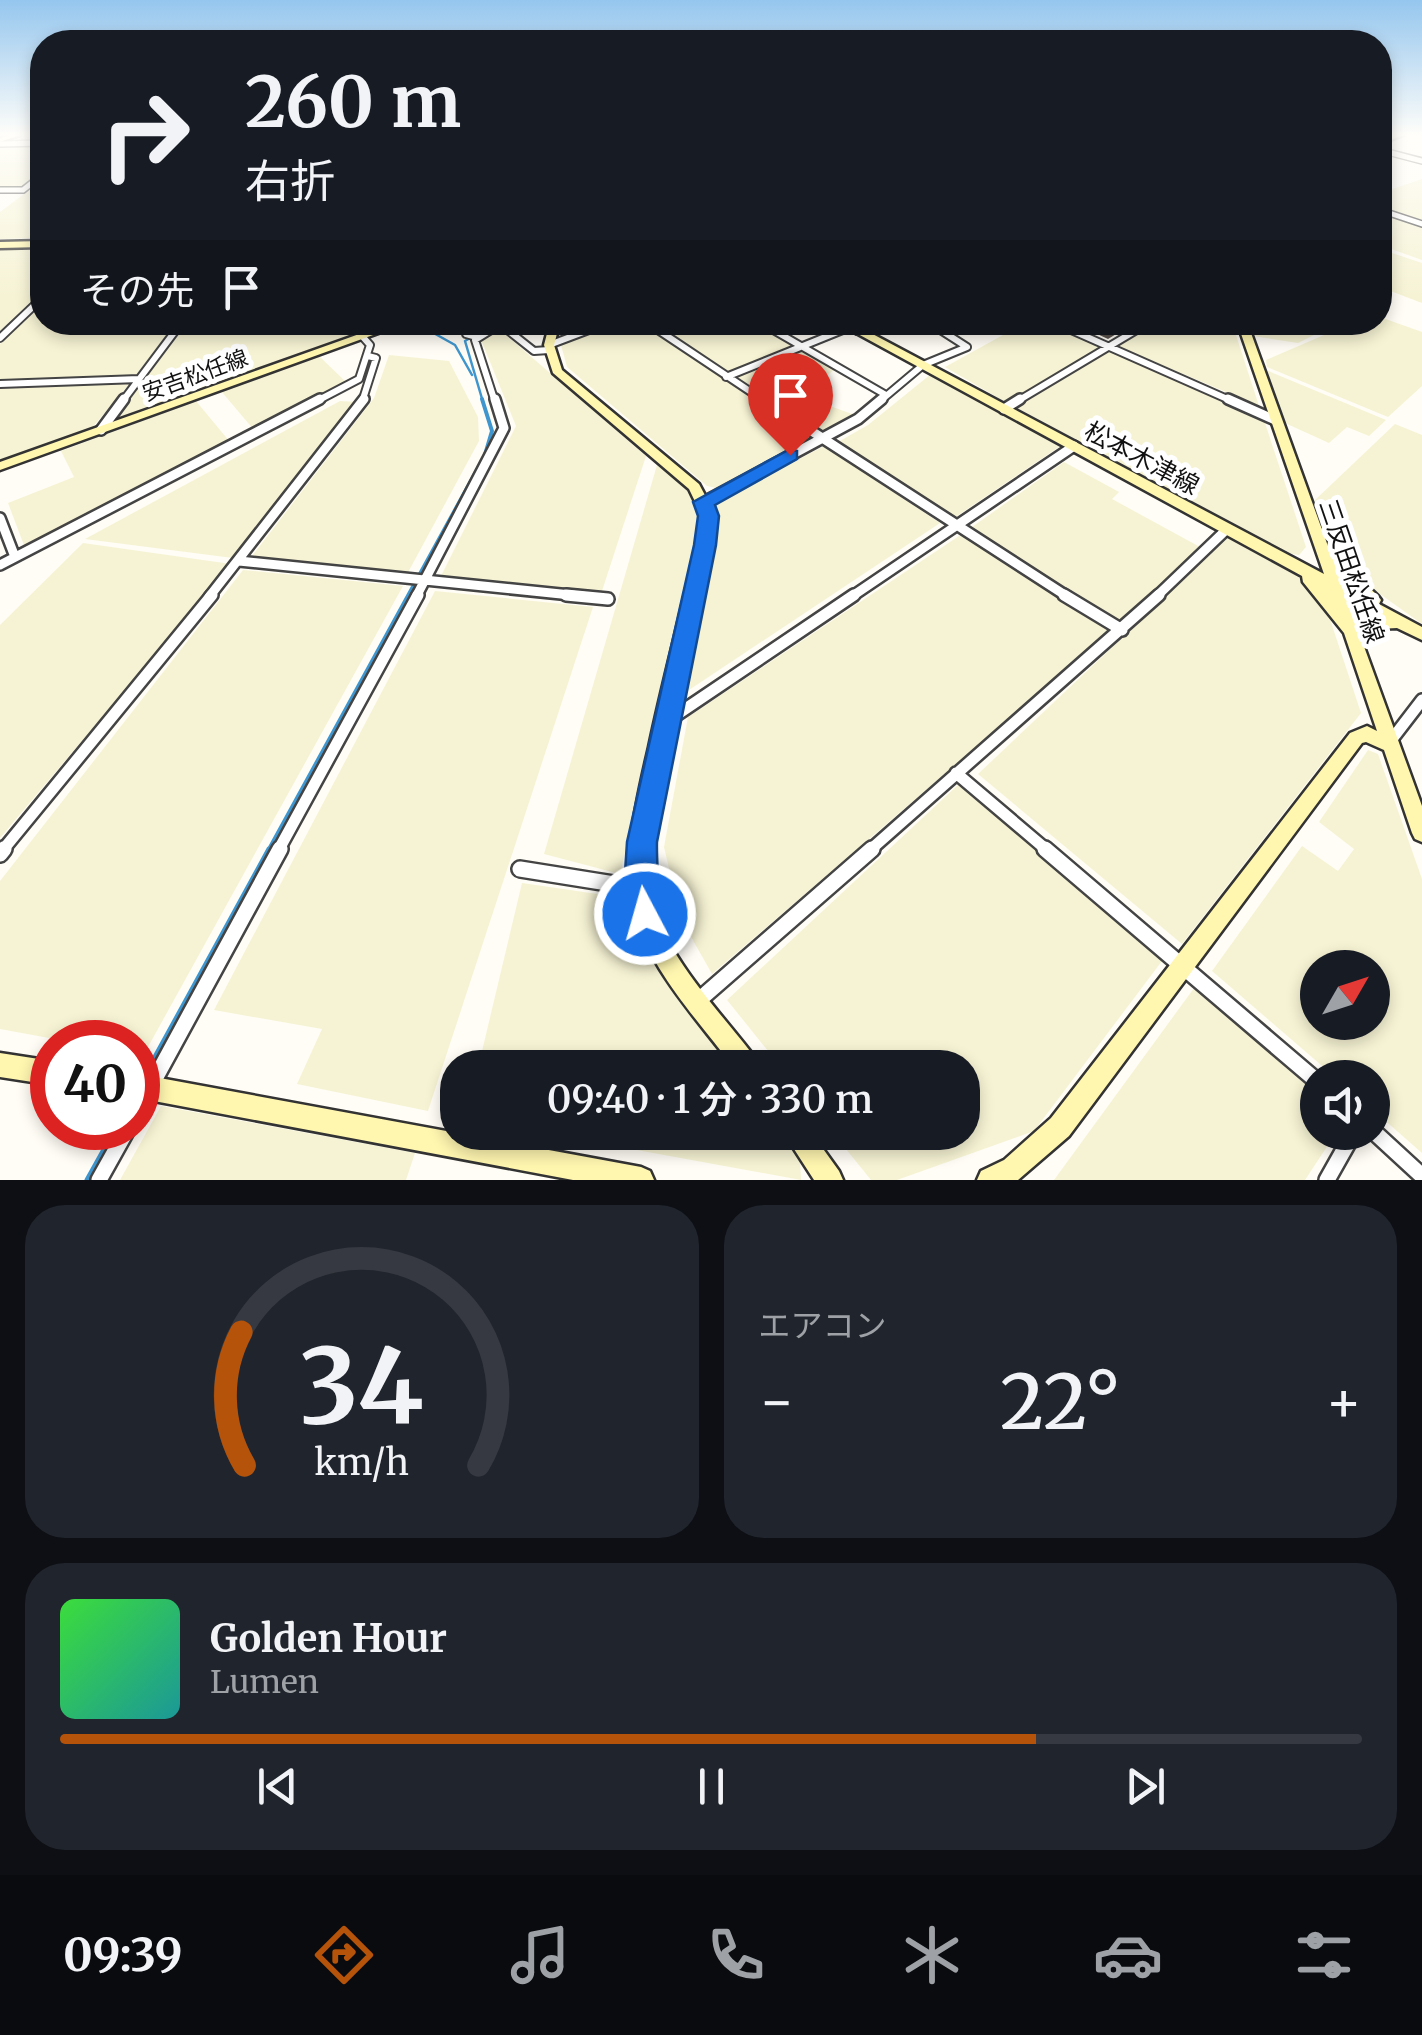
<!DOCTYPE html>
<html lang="ja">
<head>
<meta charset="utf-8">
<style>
	:root { --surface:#171b24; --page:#20242c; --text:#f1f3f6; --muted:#9ea1a6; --line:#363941; --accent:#b45309 }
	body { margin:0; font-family:Merriweather,"Noto Sans JP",serif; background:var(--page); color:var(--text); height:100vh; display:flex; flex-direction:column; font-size:38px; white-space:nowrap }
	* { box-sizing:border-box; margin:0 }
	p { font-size:32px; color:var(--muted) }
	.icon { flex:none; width:55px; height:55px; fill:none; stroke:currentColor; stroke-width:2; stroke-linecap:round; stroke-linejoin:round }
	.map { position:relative; height:1180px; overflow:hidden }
	.sheet { display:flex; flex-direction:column; gap:25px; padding:25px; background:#0d0f14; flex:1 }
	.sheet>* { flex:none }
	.guide { position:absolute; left:30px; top:30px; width:1362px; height:305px; border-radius:40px; box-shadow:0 5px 15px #0003; background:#171b24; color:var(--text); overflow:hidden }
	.needle { width:65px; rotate:51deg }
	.fabs { position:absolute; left:1300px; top:950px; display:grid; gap:20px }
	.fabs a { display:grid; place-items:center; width:90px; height:90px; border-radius:50%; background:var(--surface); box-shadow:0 5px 15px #0003; font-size:50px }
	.speed { position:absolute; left:30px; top:1020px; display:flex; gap:20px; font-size:50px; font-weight:700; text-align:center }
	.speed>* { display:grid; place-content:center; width:130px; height:130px; border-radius:50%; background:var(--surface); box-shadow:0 5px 15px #0003; line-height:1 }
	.speed .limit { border:15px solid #d22; background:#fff; color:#111 }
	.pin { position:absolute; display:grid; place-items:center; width:85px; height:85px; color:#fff; margin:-102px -42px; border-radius:50% 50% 50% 0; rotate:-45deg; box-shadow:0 0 10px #0007 }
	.pin .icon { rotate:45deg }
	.me { position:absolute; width:110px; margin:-55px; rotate:354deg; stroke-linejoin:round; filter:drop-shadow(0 0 8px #0008) }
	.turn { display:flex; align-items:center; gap:35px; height:210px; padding:0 50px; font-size:45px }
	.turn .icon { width:130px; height:130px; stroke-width:2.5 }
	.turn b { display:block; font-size:70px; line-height:85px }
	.then { display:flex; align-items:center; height:95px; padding:0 50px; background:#0003; gap:20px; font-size:38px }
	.big { font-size:75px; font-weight:600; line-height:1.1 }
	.sheet .card { flex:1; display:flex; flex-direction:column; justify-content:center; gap:15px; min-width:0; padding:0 35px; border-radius:40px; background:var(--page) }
	.sheet .dial { align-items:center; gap:0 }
	.dial svg { height:260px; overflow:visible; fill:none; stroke:var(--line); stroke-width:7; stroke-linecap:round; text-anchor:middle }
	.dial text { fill:var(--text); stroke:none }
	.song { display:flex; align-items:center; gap:30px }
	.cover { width:120px; height:120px; border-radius:15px; background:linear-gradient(135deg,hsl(120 70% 55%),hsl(180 70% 35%)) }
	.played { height:10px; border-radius:5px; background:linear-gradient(90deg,var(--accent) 75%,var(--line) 75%) }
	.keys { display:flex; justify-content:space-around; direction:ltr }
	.heat { display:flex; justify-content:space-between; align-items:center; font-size:55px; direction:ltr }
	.sheet .tiles { flex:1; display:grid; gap:25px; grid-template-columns:1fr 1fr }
	.card:last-child { grid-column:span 2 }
	.trip { position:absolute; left:440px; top:1050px; width:540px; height:100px; border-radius:40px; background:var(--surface); box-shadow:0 5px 15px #0003; font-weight:600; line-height:100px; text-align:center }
	.menu { display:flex; height:160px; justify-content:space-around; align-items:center; background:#090b0e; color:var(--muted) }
	.menu .icon { width:70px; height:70px }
	.menu .active { color:var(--accent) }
	.menu b { font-size:45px; color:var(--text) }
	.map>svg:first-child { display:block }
</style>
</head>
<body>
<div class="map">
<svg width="1422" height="1180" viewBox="0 0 1422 1180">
	<rect width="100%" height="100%" fill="#fffdf5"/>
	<path fill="#f6f3d4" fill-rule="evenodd" d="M42 144V172L21 188 0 189V148Z
		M1422 179V222L1380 209V193Z
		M28 191H42V238L0 239V212Z
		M1380 212 1422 225V260L1380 245Z
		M42 249V291L0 331V250Z
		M1380 249 1422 263V303L1380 287Z
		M42 305V322L176 323 135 376 0 382V344Z
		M1380 317 1422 332V386L1388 417 1267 367 1266 360 1352 323 1380 322Z
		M188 323V322L357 323 354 335 114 420Z
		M619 323H640L812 438 717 488 707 486 567 367 561 345Z
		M656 323H771L773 332 793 345 727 373Z
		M1025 323H1048L1104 346 1007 403 945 367Z
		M1158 323H1204L1236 335 1259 406 1117 346Z
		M1249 323V322L1338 323 1298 343 1253 336Z
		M499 329 646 456 602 591 441 576 516 426 480 337Z
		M798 348 835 369 802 396 855 415 819 435 731 377Z
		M1111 349 1263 417 1306 547 1299 555 1287 553 1015 407Z
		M389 355 449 361 478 417 479 441 405 578 252 556 374 398Z
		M319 356 346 382 254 430 221 391Z
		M1266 370 1386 420 1369 436 1347 427 1329 443 1285 423Z
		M931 374 1062 445 954 518 838 442 868 425Z
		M130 383 91 429 0 462V388Z
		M196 401 230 442 25 548 8 503 74 477 61 451Z
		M340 401 357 402 233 558 85 539Z
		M1395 424 1422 435V624L1352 574 1339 557 1314 501Z
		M824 446 940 523 680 696 718 517 716 503Z
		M1064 462 1119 492 1112 499 1200 547 1120 624 972 527Z
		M657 465 690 491 701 520 620 874 544 854Z
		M962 534 1111 631 712 974 681 919 664 847 688 717Z
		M1229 537 1295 574 1325 604 1361 713 1182 944 978 774Z
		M83 543 231 564 0 838V625Z
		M243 570 403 586 143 1056 138 1055V1042H71L0 1029V881Z
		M435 591 593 607 428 1111 297 1084 322 1029 214 1010Z
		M1368 750 1378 754 1422 879V1153L1373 1110 1372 1078 1335 1077 1212 971 1302 846 1338 871 1354 849 1319 822ZM1318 968H1372V1022H1318Z
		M959 784 1165 957 1034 1131 897 1180H871L833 1133 962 1132V1068L781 1067 727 1000Z
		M522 883 611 896 734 1067 478 1068Z
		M1197 984 1317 1094 1318 1132 1336 1133 1305 1180H1054Z
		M161 1106 415 1153 406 1180H120Z
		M544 1133H781L800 1160 801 1180Z"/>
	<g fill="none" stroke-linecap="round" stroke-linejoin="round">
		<path stroke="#3f96cf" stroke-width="2.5" d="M414 322 455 345 472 375
			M483 402 465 341 496 322"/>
		<path stroke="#3f96cf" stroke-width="4" d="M482 399 492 431 484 458
			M268 851 477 470"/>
		<path stroke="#3f96cf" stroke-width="5" d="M138 1088 269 849
			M87 1180 116 1128"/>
	</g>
	<path fill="#5a524d" d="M1071 322H1136L1108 339Z"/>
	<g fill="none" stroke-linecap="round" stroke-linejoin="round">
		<g stroke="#444" stroke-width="8">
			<path id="street-far4" d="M0 144 42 143
				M1380 150 1422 161
				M0 190H23L42 175
				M1380 210 1422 224"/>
		</g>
		<g stroke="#444" stroke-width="10">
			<path id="street-far3" d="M477 322 466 334 477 337
				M646 322 766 402
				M774 322 775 331 886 395
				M1053 322 1234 402
				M500 324 534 351 549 350
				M857 331 878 322
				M0 338 42 298
				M549 345 610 322
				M726 377 850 327
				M0 384 139 379
				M122 402 182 322
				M315 402 359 379 370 345 362 336
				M362 402 376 358 368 356
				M495 402 475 340 504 322
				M879 402 923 365 967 347 928 322
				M1016 402 1150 322"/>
		</g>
		<g stroke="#444" stroke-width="14">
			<path id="street-far2" d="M762 399 1068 597
				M1228 399 1275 420
				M1004 409 1020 399
				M101 430 124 399
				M704 502 858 419 882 399
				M0 518 15 557
				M239 561 590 597
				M0 565 320 399
				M209 597 364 399
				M416 597 504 428 495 399
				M851 597 1074 446
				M1156 597 1227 529"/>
		</g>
		<g stroke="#444" stroke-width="16">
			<path id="street-far1" d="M566 595 608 599
				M1064 595 1122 630
				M666 722 854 595
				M1389 743 1422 700
				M956 773 1048 851
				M2 851 212 595
				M278 851 418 595
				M869 851 1159 595"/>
		</g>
		<g stroke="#444" stroke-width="20">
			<path id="street" d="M1045 849 1318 1082
				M0 854 4 849
				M520 869 639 888
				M699 1000 872 849
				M138 1110 280 849
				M1372 1130 1422 1176
				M99 1180 128 1128
				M1327 1180 1354 1132"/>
		</g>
		<g stroke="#333" stroke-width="5">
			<path id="secondary" d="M11 135H20L0 142V138Z
				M1395 135H1403L1380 144V140Z
				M42 241V247L0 248V242Z
				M393 322H409L0 470V462Z
				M550 322H560L554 345 562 370 699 484 716 516C702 594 681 671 666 748 656 798 640 866 657 915 673 964 726 1019 757 1060L761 1068H734C699 1021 651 972 635 914 621 860 637 800 649 747 665 670 687 594 702 516L689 489 553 373 544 345Z
				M836 322H850L1324 574 1237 322H1247L1329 549 1378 596 1381 600 1379 604 1422 627V640L1397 628 1358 630 1422 806V842L1415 839 1412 833 1384 750 1366 742 1362 743 1069 1136 1018 1180H977L981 1171 1004 1160 1051 1118 1350 733 1367 726 1377 731 1344 633 1303 582 1302 576ZM1338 574 1355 591 1342 584ZM1348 601 1376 617 1354 618Z
				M0 1053 52 1061V1085L0 1077Z
				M138 1074 641 1167 650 1171 654 1180H573L138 1098Z
				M783 1132H811L839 1171 843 1180H814Z"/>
		</g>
		<use href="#street-far4" stroke="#fff" stroke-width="5"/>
		<use href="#street-far3" stroke="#fff" stroke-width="6"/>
		<use href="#street-far2" stroke="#fff" stroke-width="9"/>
		<use href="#street-far1" stroke="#fff" stroke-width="11"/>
		<use href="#street" stroke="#fff" stroke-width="15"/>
		<use href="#secondary" fill="#fff6b0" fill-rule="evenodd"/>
	</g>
	<linearGradient id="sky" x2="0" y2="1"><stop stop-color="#95c6ee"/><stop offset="0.45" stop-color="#fffefa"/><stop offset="1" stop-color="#fffefa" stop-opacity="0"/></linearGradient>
	<rect width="1422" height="300" fill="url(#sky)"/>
	<path fill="#1a73e8" stroke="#114b97" stroke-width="2.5" d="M790 449 797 451V459L715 505 719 516 716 545 657 842C656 862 662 912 656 926L645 930 634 926 624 888 627 842 694 545 698 516 693 502Z"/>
	<g text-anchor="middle" stroke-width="10" stroke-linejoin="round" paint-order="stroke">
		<g font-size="22" fill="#111" stroke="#fff">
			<text transform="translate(195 375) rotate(-20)" y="8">安吉松任線</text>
		</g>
		<g font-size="25" fill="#111" stroke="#fff">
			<text transform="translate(1142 458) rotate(28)" y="9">松本木津線</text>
			<text transform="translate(1352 571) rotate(71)" y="9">三反田松任線</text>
		</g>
	</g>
</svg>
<div class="fabs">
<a><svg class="needle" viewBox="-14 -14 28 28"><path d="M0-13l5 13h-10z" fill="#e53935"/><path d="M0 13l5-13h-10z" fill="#9ea1a6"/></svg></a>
<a><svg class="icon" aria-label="sound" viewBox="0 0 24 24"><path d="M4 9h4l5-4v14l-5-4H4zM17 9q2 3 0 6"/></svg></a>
</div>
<div class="speed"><div class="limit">40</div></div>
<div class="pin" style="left:790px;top:455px;background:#d93025"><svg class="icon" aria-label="arrive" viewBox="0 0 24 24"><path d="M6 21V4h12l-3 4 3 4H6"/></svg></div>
<svg class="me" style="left:645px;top:914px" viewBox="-20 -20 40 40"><circle r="17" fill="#1a73e8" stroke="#fff" stroke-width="3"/><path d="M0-11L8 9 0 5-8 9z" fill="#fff"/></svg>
<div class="trip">09:40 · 1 分 · 330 m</div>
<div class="guide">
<div class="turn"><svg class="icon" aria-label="right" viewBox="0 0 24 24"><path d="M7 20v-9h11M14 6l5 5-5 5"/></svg><div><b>260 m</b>右折</div></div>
<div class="then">その先<svg class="icon" aria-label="arrive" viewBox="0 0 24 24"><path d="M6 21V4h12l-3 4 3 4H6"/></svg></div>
</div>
</div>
<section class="sheet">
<div class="tiles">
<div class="card dial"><svg viewBox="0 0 100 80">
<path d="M14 69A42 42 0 1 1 86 69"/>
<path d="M14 69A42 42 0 0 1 13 28" stroke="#b45309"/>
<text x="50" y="56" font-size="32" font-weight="700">34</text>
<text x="50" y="72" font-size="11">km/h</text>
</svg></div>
<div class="card"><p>エアコン</p>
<div class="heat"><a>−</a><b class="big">22°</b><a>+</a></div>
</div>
<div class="card">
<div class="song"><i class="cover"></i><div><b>Golden Hour</b><p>Lumen</p></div></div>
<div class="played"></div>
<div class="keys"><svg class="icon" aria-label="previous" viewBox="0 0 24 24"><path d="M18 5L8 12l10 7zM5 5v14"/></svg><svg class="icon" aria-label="pause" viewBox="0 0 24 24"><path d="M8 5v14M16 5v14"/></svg><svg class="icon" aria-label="next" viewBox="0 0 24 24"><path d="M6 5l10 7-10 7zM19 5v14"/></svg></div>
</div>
</div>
</section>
<nav class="menu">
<b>09:39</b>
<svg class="icon active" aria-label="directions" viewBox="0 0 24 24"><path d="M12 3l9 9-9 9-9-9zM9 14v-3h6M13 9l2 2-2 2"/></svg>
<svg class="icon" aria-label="music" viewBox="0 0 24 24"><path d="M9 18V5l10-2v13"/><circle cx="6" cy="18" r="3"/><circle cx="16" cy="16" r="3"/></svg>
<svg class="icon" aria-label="phone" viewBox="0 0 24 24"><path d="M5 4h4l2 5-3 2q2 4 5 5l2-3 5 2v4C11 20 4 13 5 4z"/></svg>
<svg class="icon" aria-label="climate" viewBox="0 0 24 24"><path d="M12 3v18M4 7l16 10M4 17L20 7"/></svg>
<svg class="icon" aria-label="car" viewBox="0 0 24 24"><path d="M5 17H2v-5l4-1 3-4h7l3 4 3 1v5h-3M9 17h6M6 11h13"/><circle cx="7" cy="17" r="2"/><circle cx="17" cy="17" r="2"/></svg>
<svg class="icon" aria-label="filters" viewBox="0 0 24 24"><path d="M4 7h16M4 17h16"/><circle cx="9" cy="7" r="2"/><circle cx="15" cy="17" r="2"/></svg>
</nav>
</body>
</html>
